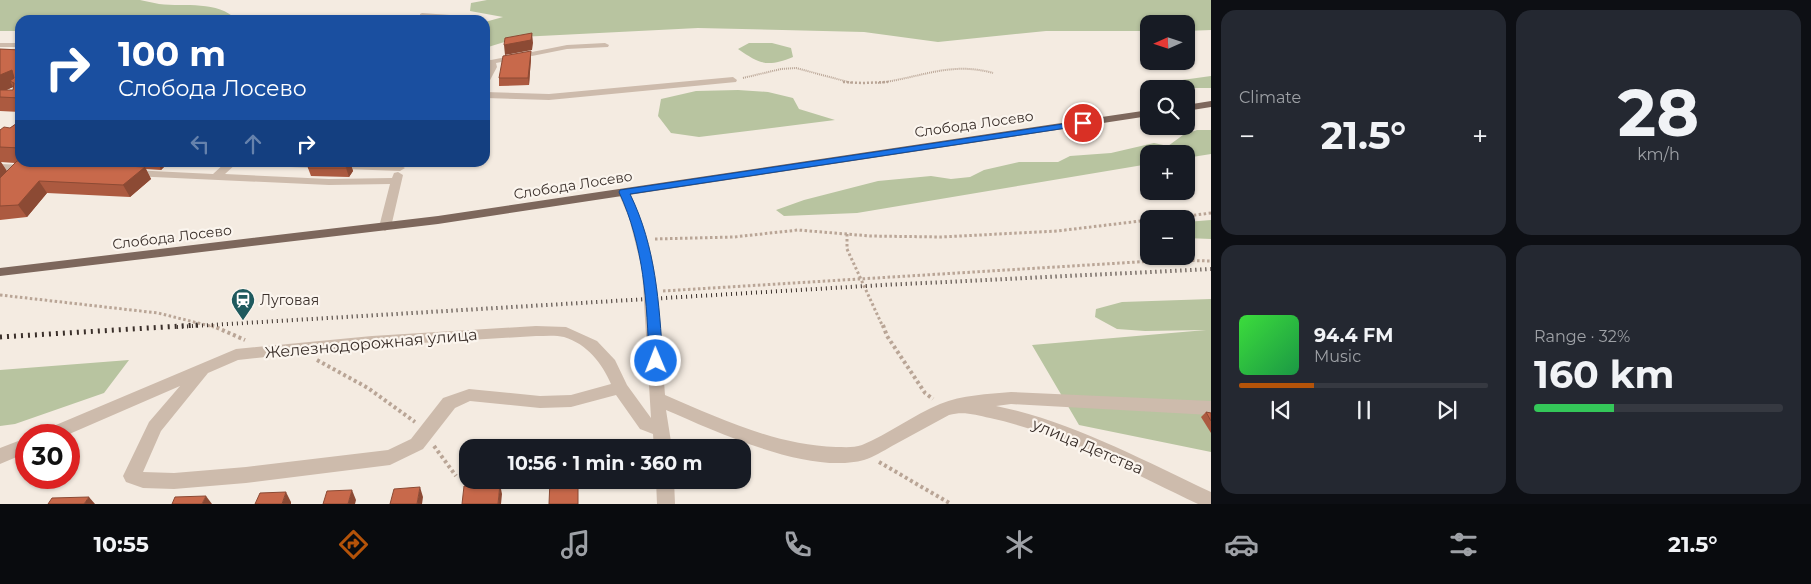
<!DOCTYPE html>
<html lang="en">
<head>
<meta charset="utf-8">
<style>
	:root { --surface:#171b24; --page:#242831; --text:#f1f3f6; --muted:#9ea1a6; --line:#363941; --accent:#b45309 }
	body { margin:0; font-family:Montserrat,sans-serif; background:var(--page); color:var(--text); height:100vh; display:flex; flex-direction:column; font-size:19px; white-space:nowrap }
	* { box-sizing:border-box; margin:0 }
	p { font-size:16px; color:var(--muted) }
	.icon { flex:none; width:28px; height:28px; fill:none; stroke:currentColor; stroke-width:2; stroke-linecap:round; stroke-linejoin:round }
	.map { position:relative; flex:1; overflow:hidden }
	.details { display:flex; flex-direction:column; gap:10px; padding:10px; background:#0d0f14; width:600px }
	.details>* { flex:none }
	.banner { position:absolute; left:15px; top:15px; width:475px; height:152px; border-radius:15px; box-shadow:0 1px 4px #0004; background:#1a4fa0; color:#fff; overflow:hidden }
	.needle { width:32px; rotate:267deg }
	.fabs { position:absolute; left:1140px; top:15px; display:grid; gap:10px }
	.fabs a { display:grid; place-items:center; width:55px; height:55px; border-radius:10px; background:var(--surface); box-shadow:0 1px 4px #0004; font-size:25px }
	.speed { position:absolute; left:15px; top:424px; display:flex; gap:10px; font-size:25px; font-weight:700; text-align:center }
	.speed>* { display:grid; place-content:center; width:65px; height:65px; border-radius:50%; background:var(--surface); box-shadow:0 1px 4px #0004; line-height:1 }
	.speed .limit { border:8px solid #d22; background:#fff; color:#111 }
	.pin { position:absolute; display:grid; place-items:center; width:42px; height:42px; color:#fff; margin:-21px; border:2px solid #fff; border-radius:50%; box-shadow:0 1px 5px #0007 }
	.me { position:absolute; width:55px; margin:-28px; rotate:359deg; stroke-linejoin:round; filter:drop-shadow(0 0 4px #0008) }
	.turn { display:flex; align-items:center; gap:18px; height:105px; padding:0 20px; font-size:22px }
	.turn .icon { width:65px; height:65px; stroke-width:2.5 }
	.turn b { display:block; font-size:35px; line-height:42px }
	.lanes { display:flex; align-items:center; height:48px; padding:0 20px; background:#0003; justify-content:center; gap:25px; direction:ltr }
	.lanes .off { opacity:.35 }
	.big { font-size:38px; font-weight:700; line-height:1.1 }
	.details .card { flex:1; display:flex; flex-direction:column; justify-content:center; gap:8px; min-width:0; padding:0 18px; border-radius:15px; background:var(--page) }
	.details .dial { align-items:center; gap:0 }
	.dial b { font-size:65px; line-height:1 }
	.song { display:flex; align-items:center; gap:15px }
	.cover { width:60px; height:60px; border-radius:8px; background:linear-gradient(135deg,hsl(120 70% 55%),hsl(140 70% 35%)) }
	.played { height:5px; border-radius:2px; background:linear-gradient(90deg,var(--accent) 30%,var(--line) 30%) }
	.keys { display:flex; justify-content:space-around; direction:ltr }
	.heat { display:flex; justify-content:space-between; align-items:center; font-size:28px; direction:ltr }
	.charge { height:8px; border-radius:4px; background:linear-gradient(90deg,#34c759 32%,var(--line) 0) }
	.details .tiles { flex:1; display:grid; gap:10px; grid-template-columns:repeat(2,1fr) }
	.trip { position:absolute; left:459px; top:439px; width:292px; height:50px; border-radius:15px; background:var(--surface); box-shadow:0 1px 4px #0004; font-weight:700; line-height:50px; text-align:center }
	.dock { display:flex; height:80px; justify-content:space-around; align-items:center; background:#090b0e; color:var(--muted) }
	.dock .icon { width:35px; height:35px }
	.dock .current { color:var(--accent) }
	.dock b { font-size:22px; color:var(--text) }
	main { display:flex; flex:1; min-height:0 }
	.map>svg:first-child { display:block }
</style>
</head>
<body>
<main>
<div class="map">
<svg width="1211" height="504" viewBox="0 0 1211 504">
	<rect width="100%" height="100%" fill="#f4ebe1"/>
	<path fill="#b8c4a0" d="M0 0H140C146 1 153 3 159 4 186 7 217 0 237 20H20V31H0Z
		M487 0H1211V30L1186 31V24H1149V31H1046L938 42 864 32 698 28 520 37 485 48V22L503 17 470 11 471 3Z
		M749 43H772L791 48 793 57C768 67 761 65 738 49Z
		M1211 76V88H1194L1175 81Z
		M738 90 768 92 793 98 799 109 835 120 699 137 671 133 658 116 661 99 696 91Z
		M1197 130H1211V154L1186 158V154H1149V164L857 213 784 216 776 210 804 200 878 181 931 176 951 179 970 177 984 170 1019 162H1058L1070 156 1111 153 1154 143 1168 146 1183 135Z
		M1211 220V239L1186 238V222Z
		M1211 299V452L1079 425 1032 345 1206 330 1145 331 1117 329 1095 317 1096 309 1122 302Z
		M129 360 104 393 15 424 0 426V370Z"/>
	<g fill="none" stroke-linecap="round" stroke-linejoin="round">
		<path stroke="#b9a596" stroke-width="2" stroke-dasharray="1 1" stroke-linecap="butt" d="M743 78 781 69 796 68 852 83
			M878 83C920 78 950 61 993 73"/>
		<path stroke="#b9a596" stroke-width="2.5" stroke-dasharray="2 2" stroke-linecap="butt" d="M843 82 862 83 888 82"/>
		<path stroke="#b9a596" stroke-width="3" stroke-dasharray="2.5 2.5" stroke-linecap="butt" d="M1164 219 1211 213
			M847 234V249L883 327
			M655 239 734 237 798 230 870 236 941 237 1057 231 1149 220
			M663 291 1170 260 1211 261
			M0 295 158 313 214 327"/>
		<path stroke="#b9a596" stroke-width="4" stroke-dasharray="3 3" stroke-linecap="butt" d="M211 325 245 340
			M883 325 887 336 925 393 933 399
			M317 360 368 388 415 422
			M434 446 456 476
			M879 462 951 504"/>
		<path fill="#cdbbac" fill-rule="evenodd" d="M422 13 450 15 462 20 420 16V14Z
			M0 43H20V47H0Z
			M605 43 609 45 608 47 567 49 496 63 497 67 489 82 485 85V74L489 67 485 63V59L491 60 567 45Z
			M733 77 737 80 736 82 549 100 485 98V92L549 94Z
			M226 162H238L225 174 329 179 392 178 394 173 398 172 403 175 391 227 385 231 379 227 390 184 329 185 132 176 127 173 132 170 213 174Z
			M286 162 400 165 405 168 400 171 290 167 286 166Z
			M0 164 27 165 32 168 27 171 0 170Z
			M624 189C631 191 633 200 636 207 662 266 660 332 665 395 719 418 775 445 836 447 844 447 854 448 862 445 889 434 913 415 940 404 962 395 988 394 1011 392L1211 401V415L1011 404 996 406C1071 421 1142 460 1211 492V504H1198C1131 472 1063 434 990 418 975 415 964 411 949 415 930 425 911 436 892 446 883 451 874 457 864 460 809 475 717 432 666 410L672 448H654L653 434 640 429 616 395 571 407 540 408 470 401 455 408 423 449 390 465 246 483 174 489 143 488 126 482 123 476 149 422 180 386 67 435H42L44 430 236 349 372 336 536 326 566 327 597 341 615 360 627 385 651 418 642 269 629 218 618 192ZM536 336C545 336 556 335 564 337 587 344 602 363 611 384L571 395 540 396 469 389 443 398 411 439 388 450 246 467 174 473 143 472 161 431 208 373 238 360 372 346Z
			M26 438V453L0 464V448Z
			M656 480H674L675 504H657Z"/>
		<path fill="#7d675c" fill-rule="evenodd" d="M1211 101V107L1186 111V105Z
			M1149 110V116L438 224 0 276V268L438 216Z"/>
		<path stroke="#3b302b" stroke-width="4" stroke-dasharray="1 4" stroke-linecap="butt" d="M177 327 883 285 1211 269"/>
		<path stroke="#3b302b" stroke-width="5" stroke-dasharray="2 5" stroke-linecap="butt" d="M0 337 198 325"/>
	</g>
	<path fill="#ac5a40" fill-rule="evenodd" d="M0 49 20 50V112L0 111ZM13 87V90H6Z
		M531 51V58L529 85 499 86V78Z
		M20 121V162H169L161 170 146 169 151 179 130 197 47 193 27 217 0 220V130L10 128ZM1 162 15 163 7 171Z
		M350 162 353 171 349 177 311 176 308 168Z
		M1206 412 1211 413V433L1201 417Z"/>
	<path fill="#8c4a34" d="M532 33 533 43 532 50 505 55 504 45Z
		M531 51V58L529 85 528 78Z
		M12 70 20 82 14 83 10 81 13 87 0 93V75Z
		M0 161 8 173 0 181Z
		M158 162H169L161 170Z
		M350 162 353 171 349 177 346 168Z
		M145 167 151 179 130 197 123 185Z
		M39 181 47 193 27 217 18 205Z
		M500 484 502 494 501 504H498Z
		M420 487 423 497 422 504H417Z
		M352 490 356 500 355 504H348Z
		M286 492 291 502V504H282Z
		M206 496 212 504H202Z
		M89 497 95 504H84Z"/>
	<path fill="#c8694b" stroke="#8c4a34" d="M532 33 531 40 504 45 505 38Z
		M0 49 20 50V98L0 97V90H13L14 83 10 81 14 78 12 70 0 75Z
		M531 51 528 78H499L503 56Z
		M20 121V148L0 147V130L4 127 10 128Z
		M17 161H20V162H51L145 167 123 185 39 181 18 205 0 206V178Z
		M312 162H350L346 168H308Z
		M1206 412 1211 413V421Z
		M550 480H578V504H549Z
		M500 484 498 504H462L464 486Z
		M420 487 417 504H390L394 489Z
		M352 490 348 504H323L327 491Z
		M286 492 282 504H255L260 493Z
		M206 496 202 504H172L175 497Z
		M89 497 84 504H48L52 498Z"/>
	<path fill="#1a73e8" stroke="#114b97" d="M1083 121H1086V125L630 194C656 247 659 303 663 361L656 366 651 365 649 361C647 302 644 246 619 192L620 190Z"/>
	<defs>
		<g id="station-pin" transform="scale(1.25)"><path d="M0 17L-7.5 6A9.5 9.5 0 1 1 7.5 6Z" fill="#1f5a5e" stroke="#fbf5ee"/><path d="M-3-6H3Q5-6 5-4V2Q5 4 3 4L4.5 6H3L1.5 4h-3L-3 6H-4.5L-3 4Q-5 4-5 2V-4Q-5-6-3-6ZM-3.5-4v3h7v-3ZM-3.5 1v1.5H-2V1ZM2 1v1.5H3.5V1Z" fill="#fff"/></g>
	</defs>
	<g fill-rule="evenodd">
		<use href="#station-pin" x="243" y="300"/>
	</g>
	<g text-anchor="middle" stroke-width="4.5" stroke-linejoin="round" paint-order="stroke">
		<g font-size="14" fill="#3b302b" stroke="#fbf5ee">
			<text transform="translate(974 124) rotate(-8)" y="5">Слобода Лосево</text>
			<text transform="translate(573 185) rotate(-9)" y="5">Слобода Лосево</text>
			<text transform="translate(172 237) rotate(-7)" y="5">Слобода Лосево</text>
		</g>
		<g font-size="14" fill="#3b302b" stroke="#fbf5ee" text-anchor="start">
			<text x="260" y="305">Луговая</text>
		</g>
		<g font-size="16" fill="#3b302b" stroke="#fbf5ee">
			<text transform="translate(371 343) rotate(-5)" y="6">Железнодорожная улица</text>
			<text transform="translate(1088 446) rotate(23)" y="6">улица Детства</text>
		</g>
	</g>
</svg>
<div class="fabs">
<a><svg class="needle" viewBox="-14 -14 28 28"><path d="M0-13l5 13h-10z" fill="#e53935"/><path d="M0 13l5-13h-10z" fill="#9ea1a6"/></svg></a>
<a><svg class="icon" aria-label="search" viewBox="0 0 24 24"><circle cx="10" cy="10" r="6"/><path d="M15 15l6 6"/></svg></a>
<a>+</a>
<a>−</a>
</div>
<div class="speed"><div class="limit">30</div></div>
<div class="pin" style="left:1083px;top:123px;background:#d93025"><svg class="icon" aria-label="arrive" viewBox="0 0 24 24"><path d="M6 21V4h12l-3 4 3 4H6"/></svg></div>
<svg class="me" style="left:656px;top:361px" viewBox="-20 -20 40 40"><circle r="17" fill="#1a73e8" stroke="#fff" stroke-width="3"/><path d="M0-11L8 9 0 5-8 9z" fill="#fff"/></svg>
<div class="trip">10:56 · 1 min · 360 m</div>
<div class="banner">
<div class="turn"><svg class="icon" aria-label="right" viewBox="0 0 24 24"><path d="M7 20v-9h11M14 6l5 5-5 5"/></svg><div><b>100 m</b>Слобода Лосево</div></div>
<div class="lanes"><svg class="icon off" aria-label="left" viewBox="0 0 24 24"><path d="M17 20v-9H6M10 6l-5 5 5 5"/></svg><svg class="icon off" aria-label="ahead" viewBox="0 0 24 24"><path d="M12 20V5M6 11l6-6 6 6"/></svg><svg class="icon" aria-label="right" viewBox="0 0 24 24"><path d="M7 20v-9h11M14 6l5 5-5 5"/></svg></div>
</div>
</div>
<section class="details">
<div class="tiles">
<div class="card"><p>Climate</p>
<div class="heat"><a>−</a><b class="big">21.5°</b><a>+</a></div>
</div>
<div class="card dial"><b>28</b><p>km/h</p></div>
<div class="card">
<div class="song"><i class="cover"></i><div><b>94.4 FM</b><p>Music</p></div></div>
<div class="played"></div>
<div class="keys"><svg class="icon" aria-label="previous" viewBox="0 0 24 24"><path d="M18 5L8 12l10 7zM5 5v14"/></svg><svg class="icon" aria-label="pause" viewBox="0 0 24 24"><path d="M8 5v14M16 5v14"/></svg><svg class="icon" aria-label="next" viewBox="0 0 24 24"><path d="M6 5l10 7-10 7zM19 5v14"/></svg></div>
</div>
<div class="card"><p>Range · 32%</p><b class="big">160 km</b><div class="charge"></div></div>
</div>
</section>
</main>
<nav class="dock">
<b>10:55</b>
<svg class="icon current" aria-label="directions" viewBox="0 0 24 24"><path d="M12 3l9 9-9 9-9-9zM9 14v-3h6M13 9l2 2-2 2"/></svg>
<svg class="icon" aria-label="music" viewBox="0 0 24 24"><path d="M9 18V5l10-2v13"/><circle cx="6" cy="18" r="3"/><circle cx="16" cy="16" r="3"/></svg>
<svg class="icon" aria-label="phone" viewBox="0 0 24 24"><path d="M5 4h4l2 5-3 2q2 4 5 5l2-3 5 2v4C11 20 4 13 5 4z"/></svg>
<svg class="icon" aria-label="climate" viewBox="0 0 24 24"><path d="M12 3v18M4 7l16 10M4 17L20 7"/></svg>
<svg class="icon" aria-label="car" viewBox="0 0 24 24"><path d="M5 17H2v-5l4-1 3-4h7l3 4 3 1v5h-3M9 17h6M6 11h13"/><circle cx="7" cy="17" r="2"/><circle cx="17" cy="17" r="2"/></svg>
<svg class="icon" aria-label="filters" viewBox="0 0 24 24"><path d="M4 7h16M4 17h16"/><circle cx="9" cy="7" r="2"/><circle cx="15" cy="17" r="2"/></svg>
<b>21.5°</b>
</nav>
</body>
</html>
